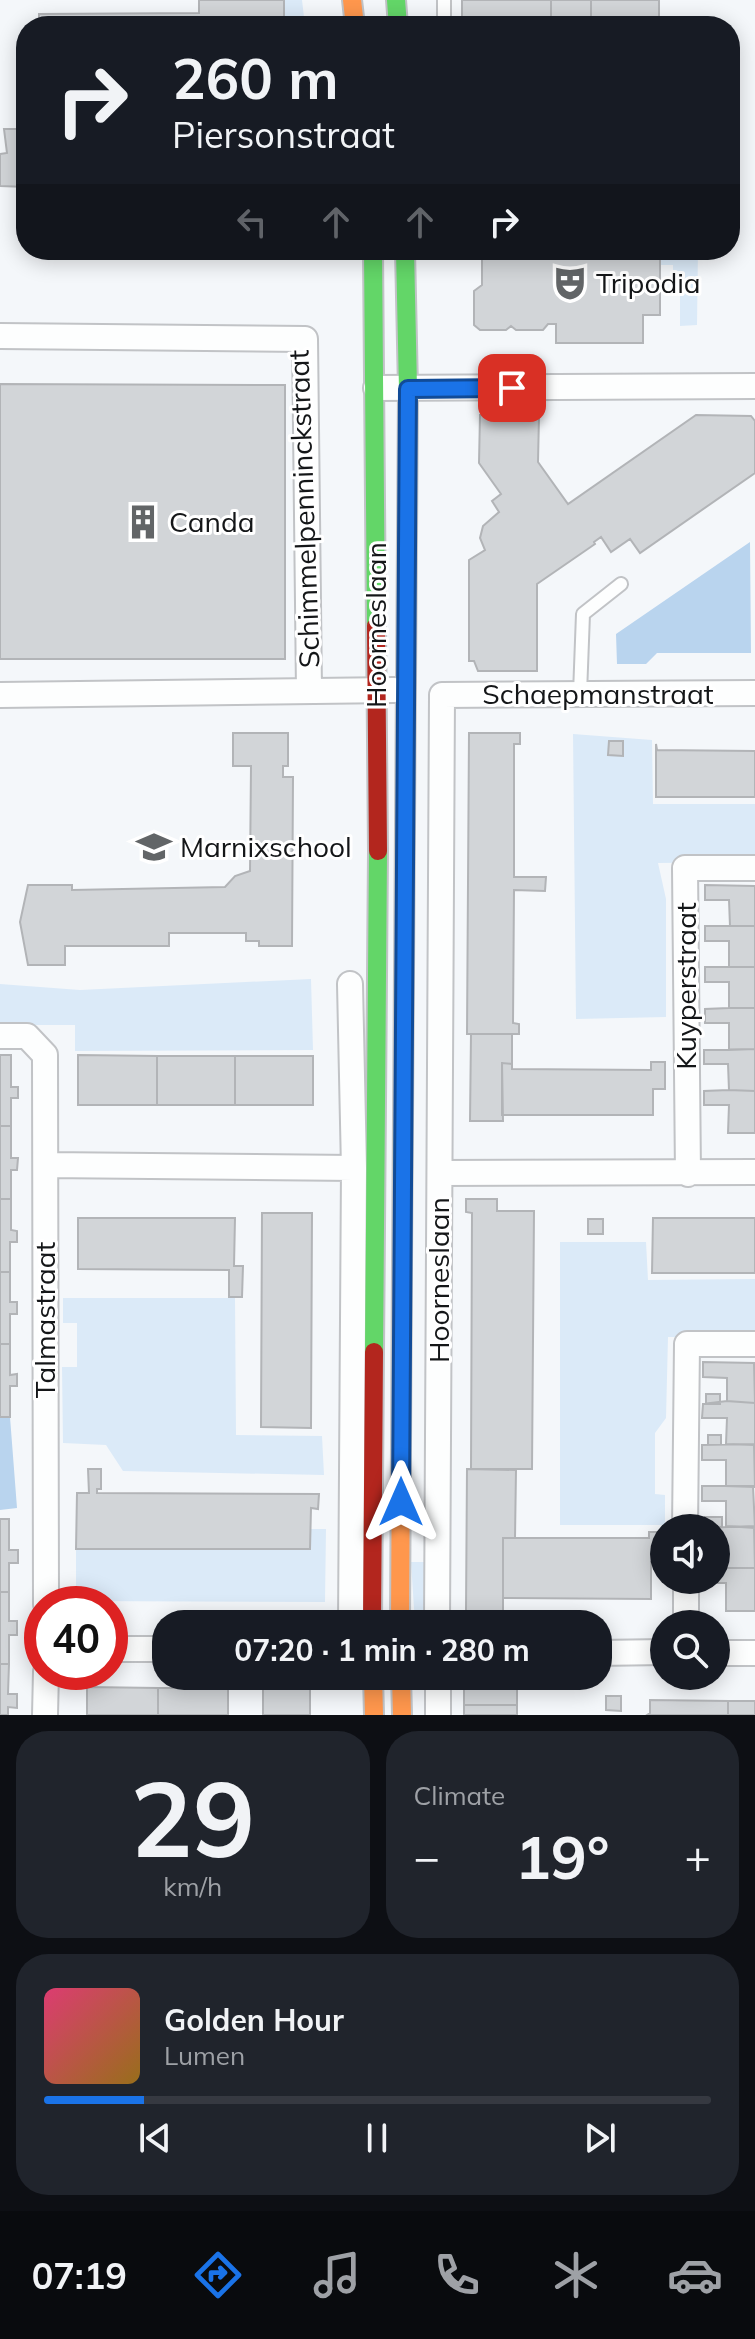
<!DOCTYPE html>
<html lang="en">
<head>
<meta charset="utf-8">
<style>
	:root { --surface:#171b24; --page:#20242c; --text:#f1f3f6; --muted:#9ea1a6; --line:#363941; --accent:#1a73e8 }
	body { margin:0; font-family:Mulish,sans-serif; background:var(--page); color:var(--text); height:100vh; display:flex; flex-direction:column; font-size:30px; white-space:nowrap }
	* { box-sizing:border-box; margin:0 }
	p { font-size:26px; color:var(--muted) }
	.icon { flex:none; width:44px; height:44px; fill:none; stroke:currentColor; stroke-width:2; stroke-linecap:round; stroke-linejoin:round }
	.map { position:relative; height:1715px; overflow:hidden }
	.panel { display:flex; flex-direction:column; gap:16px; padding:16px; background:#0d0f14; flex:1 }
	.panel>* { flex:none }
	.top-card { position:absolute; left:16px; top:16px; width:724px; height:244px; border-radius:32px; box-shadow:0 4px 20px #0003; background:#171b24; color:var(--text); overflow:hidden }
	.controls { position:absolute; left:650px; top:1514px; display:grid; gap:16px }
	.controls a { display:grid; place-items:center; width:80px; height:80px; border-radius:50%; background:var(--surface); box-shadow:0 4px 20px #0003; font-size:40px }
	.speed { position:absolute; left:24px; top:1586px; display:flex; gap:16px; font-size:40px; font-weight:700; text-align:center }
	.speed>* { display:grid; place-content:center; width:104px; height:104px; border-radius:50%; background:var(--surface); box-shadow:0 4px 20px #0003; line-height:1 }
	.speed .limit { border:12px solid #d22; background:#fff; color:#111 }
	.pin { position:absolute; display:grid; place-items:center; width:68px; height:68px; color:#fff; margin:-34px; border-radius:16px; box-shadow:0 4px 12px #0006 }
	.me { position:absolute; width:88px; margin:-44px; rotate:0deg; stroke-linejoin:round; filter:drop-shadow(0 0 6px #0008) }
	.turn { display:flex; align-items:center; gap:28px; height:168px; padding:0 24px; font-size:36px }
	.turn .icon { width:104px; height:104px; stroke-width:2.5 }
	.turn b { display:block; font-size:56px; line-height:68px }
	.lanes { display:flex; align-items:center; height:76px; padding:0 24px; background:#0003; justify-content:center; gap:40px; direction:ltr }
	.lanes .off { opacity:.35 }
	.big { font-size:60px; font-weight:700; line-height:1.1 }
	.panel .tile { flex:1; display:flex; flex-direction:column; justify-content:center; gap:12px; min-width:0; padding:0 28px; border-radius:32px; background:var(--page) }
	.panel .dial { align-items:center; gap:0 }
	.dial b { font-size:104px; line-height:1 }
	.song { display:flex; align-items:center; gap:24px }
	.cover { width:96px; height:96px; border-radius:12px; background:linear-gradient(135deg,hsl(340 70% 55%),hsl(40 70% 35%)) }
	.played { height:8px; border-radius:4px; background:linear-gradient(90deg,var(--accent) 15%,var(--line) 15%) }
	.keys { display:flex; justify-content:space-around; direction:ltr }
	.heat { display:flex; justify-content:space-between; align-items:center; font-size:44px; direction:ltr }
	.panel .tiles { flex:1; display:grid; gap:16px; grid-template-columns:1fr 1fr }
	.tile:last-child { grid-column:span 2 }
	.trip { position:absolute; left:152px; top:1610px; width:460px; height:80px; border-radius:32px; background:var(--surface); box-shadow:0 4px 20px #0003; font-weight:700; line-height:80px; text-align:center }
	.tab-bar { display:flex; height:128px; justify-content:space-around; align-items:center; background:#090b0e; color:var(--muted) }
	.tab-bar .icon { width:56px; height:56px }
	.tab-bar .on { color:var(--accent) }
	.tab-bar b { font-size:36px; color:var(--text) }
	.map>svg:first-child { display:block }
</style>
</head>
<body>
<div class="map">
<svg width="755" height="1715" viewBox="0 0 755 1715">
	<rect width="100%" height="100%" fill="#f4f7fa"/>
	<path fill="#dbeaf8" d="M284 0H302L305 26H284Z
		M660 250H698L697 325 680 326V293L673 291V265H660Z
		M573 734 652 740 653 804H755V862L658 863 666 899V1017L576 1019Z
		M311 979 313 1050 75 1051V1025H0V984L80 990Z
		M560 1242H646L648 1280 755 1279V1337H668L666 1418 655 1433V1494L665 1495V1525H560Z
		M63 1298H235L236 1435 322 1436 324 1475 123 1471 106 1445 63 1443 62 1367H77V1323H63Z
		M311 1529H326L325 1602 76 1601V1549H310Z
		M411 1562H428L427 1624H415Z"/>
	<path fill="#b9d4ee" d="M750 542 751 653H657L646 664H617L616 634Z
		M0 1417H10L17 1508 0 1510Z"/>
	<path fill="#d2d5d8" stroke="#b2b4b7" stroke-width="2" d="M199 0H284V26H39V14L199 13Z
		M462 0H551V26H462Z
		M551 0H591V26H551Z
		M591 0H659V26H591Z
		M4 129H26V187L0 186V154L7 153Z
		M482 250H660V315H643V343H556V324H548L543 330H516L511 326 506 330H480L474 325V291L482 285Z
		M0 384 285 385V659H0Z
		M480 415 539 416 538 462 568 504 696 415 751 416 755 421V473L640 553 630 539 611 552 601 537 594 542 595 544 537 584V671H478L474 661H469V560L485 550 480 538 483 526 499 512 492 501 501 494 479 463Z
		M233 733H288V766H283V777H293L292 946H259V941H246V933H169V946H65V965H28L20 922 28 885H72V890L225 887 235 876 250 871 251 766H233Z
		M469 733H520V744H514V877H546L545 891 514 890 513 1023 519 1024V1034H467Z
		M609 741H623V756L608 755Z
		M656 744 657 750 755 751V797H656Z
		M705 885 755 886V926H730L729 900H705Z
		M705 926H755V967H729V941H705Z
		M705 967H755V1008H729V982H705Z
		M729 1008H755V1049L729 1050V1023H705V1009Z
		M471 1034H512V1064L502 1063 503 1121H470Z
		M755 1049V1091L729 1090 728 1064H704V1050Z
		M0 1055H11V1087H18V1098H11V1126H0Z
		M78 1055 157 1056V1105H78Z
		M157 1056H235V1105H157Z
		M235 1056H313V1105H235Z
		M651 1062H665V1089H653V1115H502V1063L512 1064V1069L651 1070Z
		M729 1090 755 1091V1133H728L729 1105H704V1091Z
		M0 1126H11V1158H18L17 1170H11V1199H0Z
		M0 1199H11V1230L17 1231V1242H10V1272H0Z
		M466 1199H497V1211H534L532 1469H471L472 1213 466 1212Z
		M262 1213H312L311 1428 261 1427Z
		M78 1218H235L234 1266H243L242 1297H229V1270L78 1269Z
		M653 1218H755V1273H652Z
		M588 1219H603V1234H588Z
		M0 1272H10V1302H17V1314H10V1344H0Z
		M0 1344H10V1375L17 1374V1386H10V1417H0Z
		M703 1362 754 1363 755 1403 727 1401V1378L703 1377Z
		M706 1394H720V1404H706Z
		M727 1401 755 1403V1445L726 1444 727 1418H702L703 1404Z
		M708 1435H721V1445H708Z
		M754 1444 755 1487 726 1486V1460H702V1445Z
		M88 1469H101V1489H97V1493L319 1494 318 1509 311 1508 310 1549H76L77 1493H89Z
		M467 1469 516 1470 515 1538H503V1611H466Z
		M702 1486H753L755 1528 726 1526V1501H702Z
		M705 1517H722V1527H705Z
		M0 1519H9V1550H18V1563H9V1592H0Z
		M754 1526 755 1568H726V1542H716V1528H702Z
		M649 1532H663L662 1562H651V1599L503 1598V1538H649Z
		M716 1568H755V1611H726V1583H702V1580H716Z
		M0 1592H9V1621H17V1635H9V1664H0Z
		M0 1664H9L8 1694H17V1708L8 1707V1715H0Z
		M87 1687 158 1688V1715H87Z
		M158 1688H228V1715H158Z
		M263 1688H310V1715H263Z
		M464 1688H517V1705H464Z
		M606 1696H621V1711L606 1710Z
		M650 1700 728 1701V1715H647L650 1713Z
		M728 1701H755V1715H728Z
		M464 1705H517V1715H464Z"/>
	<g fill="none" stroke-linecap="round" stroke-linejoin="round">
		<g stroke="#c1c3c6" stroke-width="16">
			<path id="lane" d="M444 20V0
				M580 694 583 614 621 584"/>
		</g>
		<g stroke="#c1c3c6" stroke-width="28">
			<path id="street" d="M0 336 305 339 309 691
				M376 388 755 386
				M0 695 394 690
				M350 984 354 1168 351 1624
				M0 1036H27L45 1055 46 1604
				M46 1165 354 1168
				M440 1173 755 1172
				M688 1174 685 868H755
				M685 1528 687 1344H755
				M686 1580V1624
				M437 1624 442 695 755 693
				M110 1649H166
				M598 1653 664 1652
				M716 1653H755
				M438 1676V1715
				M45 1715 46 1672"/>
		</g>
		<g stroke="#c1c3c6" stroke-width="22">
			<path id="fast" d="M396 0 398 26
				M373 250 376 626
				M402 1263 408 389 405 250
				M374 1352 378 851"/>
		</g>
		<g stroke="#c1c3c6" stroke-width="22">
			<path id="slow" d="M352 0 355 26
				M400 1624 402 1263
				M373 1676 374 1715
				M401 1676 402 1715"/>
		</g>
		<g stroke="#c1c3c6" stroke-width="22">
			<path id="jam" d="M376 626 378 851
				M372 1624 374 1352"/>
		</g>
		<use href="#lane" stroke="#fdfefe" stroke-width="12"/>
		<use href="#street" stroke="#fdfefe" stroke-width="24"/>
		<use href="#fast" stroke="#63d668" stroke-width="18"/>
		<use href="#slow" stroke="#ff974d" stroke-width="18"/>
		<use href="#jam" stroke="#b3261e" stroke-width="18"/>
	</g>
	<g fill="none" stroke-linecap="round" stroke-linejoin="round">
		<g stroke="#114b97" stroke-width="20">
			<path id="route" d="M401 1502 408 389 512 388"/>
		</g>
		<use href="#route" stroke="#1a73e8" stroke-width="14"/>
	</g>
	<defs>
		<g id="theatre-bare" transform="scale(2.76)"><path d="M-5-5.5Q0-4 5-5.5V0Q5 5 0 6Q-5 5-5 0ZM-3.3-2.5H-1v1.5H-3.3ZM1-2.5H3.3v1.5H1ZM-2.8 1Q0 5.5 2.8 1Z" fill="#626567" stroke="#fff" stroke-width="2.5" paint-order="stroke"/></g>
		<g id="building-bare" transform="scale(2.76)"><path d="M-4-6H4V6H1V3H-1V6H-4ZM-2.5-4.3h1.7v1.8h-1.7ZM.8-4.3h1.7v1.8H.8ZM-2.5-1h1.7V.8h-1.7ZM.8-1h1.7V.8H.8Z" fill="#626567" stroke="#fff" stroke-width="2.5" paint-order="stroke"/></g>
		<g id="school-bare" transform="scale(2.76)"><path d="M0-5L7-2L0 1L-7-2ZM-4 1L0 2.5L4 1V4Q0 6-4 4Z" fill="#626567" stroke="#fff" stroke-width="2.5" paint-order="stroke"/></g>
	</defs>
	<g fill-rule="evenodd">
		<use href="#theatre-bare" x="570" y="283"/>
		<use href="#building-bare" x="143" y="522"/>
		<use href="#school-bare" x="154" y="847"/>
	</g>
	<g text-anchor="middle" stroke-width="6" stroke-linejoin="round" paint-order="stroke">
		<g font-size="28" fill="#141618" stroke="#fff" text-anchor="start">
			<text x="596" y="293">Tripodia</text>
			<text x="169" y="532">Canda</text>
			<text x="180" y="857">Marnixschool</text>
		</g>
		<g font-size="28" fill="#141618" stroke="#fff">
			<text transform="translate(304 509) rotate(-92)" y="10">Schimmelpenninckstraat</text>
			<text transform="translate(376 625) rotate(-90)" y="10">Hoorneslaan</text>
			<text x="598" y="704">Schaepmanstraat</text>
			<text transform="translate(686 986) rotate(-90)" y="10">Kuyperstraat</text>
			<text transform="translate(439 1280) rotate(-90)" y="10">Hoorneslaan</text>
			<text transform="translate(45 1320) rotate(-90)" y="10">Talmastraat</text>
		</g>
	</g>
</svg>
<div class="controls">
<a><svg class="icon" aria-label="sound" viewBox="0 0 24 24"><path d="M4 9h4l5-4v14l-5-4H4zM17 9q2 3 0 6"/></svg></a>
<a><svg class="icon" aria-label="search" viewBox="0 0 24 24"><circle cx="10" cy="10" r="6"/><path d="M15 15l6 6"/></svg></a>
</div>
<div class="speed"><div class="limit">40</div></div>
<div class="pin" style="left:512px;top:388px;background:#d93025"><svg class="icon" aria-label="arrive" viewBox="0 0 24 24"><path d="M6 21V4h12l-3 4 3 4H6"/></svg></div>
<svg class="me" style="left:401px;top:1502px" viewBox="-20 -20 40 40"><path d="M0-17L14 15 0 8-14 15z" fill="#1a73e8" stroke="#fff" stroke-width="4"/></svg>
<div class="trip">07:20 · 1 min · 280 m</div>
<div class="top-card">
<div class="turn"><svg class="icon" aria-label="right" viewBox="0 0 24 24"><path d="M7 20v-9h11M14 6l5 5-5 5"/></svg><div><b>260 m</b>Piersonstraat</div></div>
<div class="lanes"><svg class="icon off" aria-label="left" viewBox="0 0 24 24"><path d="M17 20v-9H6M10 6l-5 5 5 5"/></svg><svg class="icon off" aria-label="ahead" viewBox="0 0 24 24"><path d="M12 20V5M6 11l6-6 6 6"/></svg><svg class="icon off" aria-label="ahead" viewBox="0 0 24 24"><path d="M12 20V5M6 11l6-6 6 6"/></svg><svg class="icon" aria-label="right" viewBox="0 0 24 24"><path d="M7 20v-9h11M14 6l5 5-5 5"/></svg></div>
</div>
</div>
<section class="panel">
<div class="tiles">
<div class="tile dial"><b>29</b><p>km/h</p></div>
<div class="tile"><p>Climate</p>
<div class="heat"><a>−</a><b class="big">19°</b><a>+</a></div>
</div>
<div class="tile">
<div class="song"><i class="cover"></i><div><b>Golden Hour</b><p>Lumen</p></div></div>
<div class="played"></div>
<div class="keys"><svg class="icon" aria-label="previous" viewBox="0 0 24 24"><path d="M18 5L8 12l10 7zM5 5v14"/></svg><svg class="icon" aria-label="pause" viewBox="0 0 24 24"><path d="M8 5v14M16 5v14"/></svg><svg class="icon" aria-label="next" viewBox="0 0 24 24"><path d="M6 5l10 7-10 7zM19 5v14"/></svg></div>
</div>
</div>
</section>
<nav class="tab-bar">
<b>07:19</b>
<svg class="icon on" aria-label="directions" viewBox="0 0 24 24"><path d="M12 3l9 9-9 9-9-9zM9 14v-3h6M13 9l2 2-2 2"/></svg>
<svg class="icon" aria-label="music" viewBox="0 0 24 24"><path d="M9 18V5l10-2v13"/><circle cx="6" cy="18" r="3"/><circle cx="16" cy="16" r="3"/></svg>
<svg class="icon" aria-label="phone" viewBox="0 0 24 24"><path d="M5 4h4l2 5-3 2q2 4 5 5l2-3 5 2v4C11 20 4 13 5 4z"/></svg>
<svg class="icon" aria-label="climate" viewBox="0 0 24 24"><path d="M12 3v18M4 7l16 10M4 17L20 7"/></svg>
<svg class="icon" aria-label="car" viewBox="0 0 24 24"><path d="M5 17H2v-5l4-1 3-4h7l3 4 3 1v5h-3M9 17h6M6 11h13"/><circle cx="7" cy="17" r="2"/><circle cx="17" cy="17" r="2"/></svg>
</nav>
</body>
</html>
